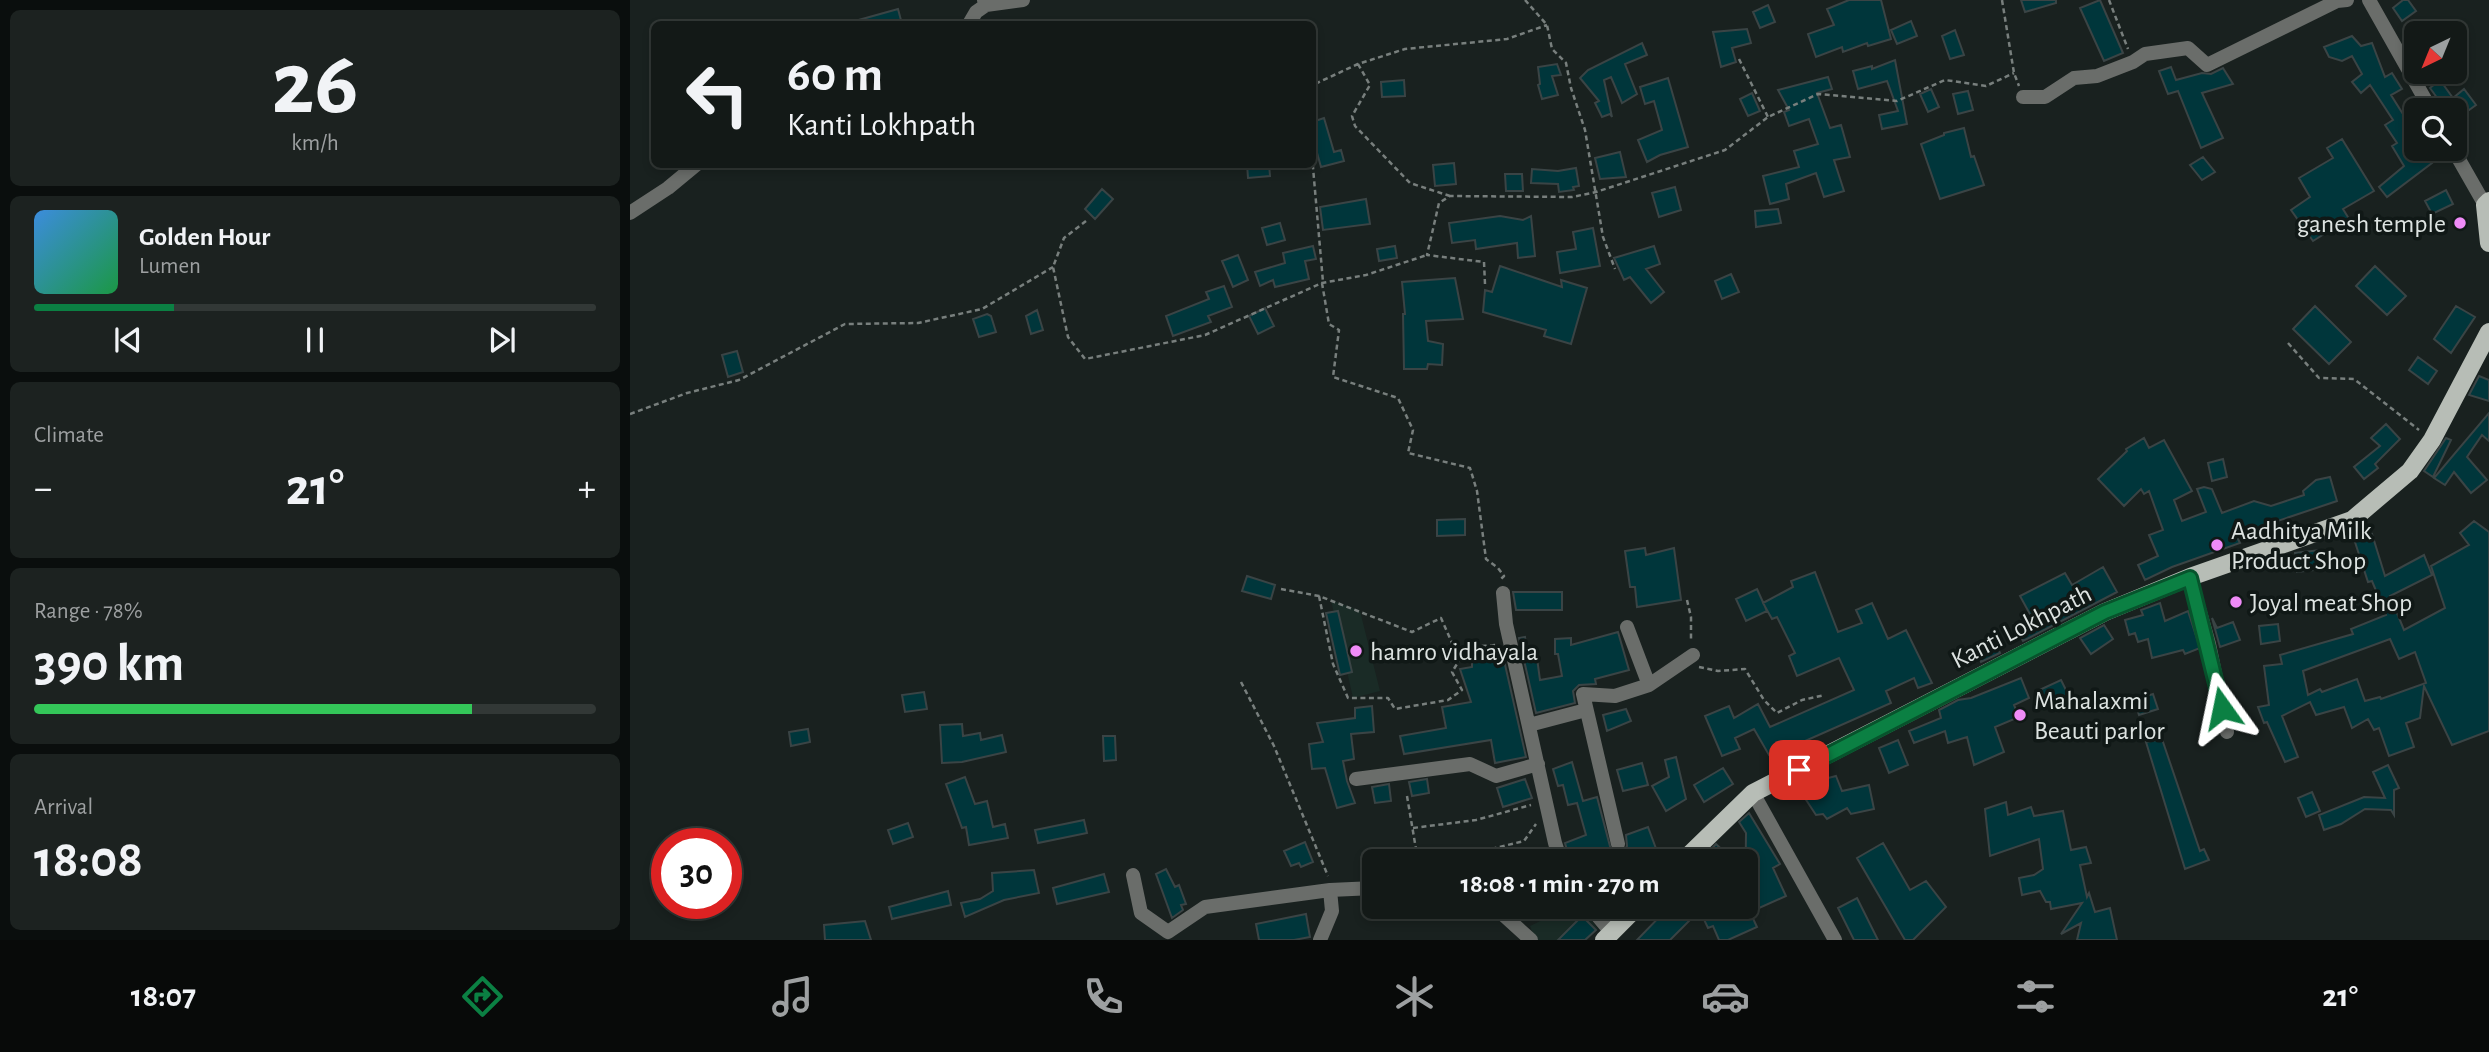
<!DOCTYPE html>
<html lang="en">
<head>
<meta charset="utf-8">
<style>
	:root { --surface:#131917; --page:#1c2220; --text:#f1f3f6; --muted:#9da0a1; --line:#323836; --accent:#0b8043 }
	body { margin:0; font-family:"Alegreya Sans",sans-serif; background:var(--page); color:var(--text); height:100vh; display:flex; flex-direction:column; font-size:26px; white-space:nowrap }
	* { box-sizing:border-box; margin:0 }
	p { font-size:23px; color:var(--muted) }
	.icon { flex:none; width:38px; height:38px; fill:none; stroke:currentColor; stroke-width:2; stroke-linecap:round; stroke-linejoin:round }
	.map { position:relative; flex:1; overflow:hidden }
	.sheet { display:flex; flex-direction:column; gap:10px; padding:10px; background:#0a0e0d; width:630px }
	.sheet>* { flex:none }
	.hud { position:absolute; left:21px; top:21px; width:665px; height:147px; border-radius:10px; box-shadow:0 4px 10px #0003,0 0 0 2px var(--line); background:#131917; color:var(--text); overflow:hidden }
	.needle { width:46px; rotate:223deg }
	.controls { position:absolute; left:1774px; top:21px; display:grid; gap:14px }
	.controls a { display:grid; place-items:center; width:63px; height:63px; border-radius:10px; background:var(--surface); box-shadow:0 4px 10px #0003,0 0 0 2px var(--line); font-size:35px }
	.speed { position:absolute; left:21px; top:828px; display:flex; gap:14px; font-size:35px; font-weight:700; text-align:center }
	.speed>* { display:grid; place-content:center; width:91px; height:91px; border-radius:50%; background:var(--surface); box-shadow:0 4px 10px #0003,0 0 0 2px var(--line); line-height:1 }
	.speed .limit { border:10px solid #d22; background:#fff; color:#111 }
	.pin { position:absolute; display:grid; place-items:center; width:60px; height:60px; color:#fff; margin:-30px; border-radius:14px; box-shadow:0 4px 10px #0006 }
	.me { position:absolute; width:77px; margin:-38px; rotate:348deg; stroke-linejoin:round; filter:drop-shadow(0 0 5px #0008) }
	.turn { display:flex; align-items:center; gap:24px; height:147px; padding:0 21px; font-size:32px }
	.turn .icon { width:91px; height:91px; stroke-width:2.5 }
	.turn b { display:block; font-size:49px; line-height:60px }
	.big { font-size:52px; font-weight:700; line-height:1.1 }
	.sheet .widget { flex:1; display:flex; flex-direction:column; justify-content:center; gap:10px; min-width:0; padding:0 24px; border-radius:10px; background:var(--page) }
	.sheet .dial { align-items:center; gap:0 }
	.dial b { font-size:91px; line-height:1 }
	.song { display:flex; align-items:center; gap:21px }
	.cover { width:84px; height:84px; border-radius:10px; background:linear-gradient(135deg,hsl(210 70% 55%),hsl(140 70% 35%)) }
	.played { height:7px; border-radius:4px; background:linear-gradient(90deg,var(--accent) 25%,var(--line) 25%) }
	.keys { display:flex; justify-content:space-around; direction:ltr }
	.heat { display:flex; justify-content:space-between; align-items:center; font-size:38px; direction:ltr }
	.charge { height:10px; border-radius:5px; background:linear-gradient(90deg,#34c759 78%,var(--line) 0) }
	.trip { position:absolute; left:732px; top:849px; width:396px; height:70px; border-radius:10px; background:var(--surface); box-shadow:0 4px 10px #0003,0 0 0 2px var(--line); font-weight:700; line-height:70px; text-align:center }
	.dock { display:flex; height:112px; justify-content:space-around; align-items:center; background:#080a09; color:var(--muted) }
	.dock .icon { width:49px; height:49px }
	.dock .current { color:var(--accent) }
	.dock b { font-size:32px; color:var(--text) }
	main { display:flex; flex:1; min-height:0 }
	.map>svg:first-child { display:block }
</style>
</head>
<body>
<main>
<section class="sheet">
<div class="widget dial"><b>26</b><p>km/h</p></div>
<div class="widget">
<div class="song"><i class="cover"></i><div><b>Golden Hour</b><p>Lumen</p></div></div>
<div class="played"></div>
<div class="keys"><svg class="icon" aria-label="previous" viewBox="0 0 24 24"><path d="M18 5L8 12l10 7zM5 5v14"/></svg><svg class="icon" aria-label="pause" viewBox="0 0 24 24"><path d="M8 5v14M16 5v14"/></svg><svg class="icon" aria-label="next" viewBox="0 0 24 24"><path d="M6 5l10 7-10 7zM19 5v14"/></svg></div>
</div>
<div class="widget"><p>Climate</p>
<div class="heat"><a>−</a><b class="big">21°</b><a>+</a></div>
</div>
<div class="widget"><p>Range · 78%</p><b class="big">390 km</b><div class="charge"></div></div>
<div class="widget"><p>Arrival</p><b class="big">18:08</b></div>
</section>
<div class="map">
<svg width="1859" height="940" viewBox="0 0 1859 940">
	<rect width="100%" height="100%" fill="#19211f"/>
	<path fill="#1a2b26" d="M701 600 730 611 750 691 723 698Z
		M950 906 968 929 957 940H905L900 926 939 907Z"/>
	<path fill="#00363b" stroke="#3a4445" stroke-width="2" fill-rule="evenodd" d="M1219 0H1251L1261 39 1238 46 1237 43 1213 52 1212 47 1186 57 1178 34 1204 25 1197 9Z
		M1391 0H1426V3L1395 12Z
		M1470 0 1493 53 1474 61 1450 8Z
		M1773 0H1778L1786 11 1772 21 1763 8Z
		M1138 5 1145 22 1130 28 1123 12Z
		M268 9 272 24H226L225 21Z
		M1281 21 1287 36 1267 44 1261 30Z
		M1117 29 1121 43 1102 48 1106 62 1091 67 1083 32Z
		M1325 30 1334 55 1320 59 1312 36Z
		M1722 36 1731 46 1742 43 1755 77 1762 73 1772 89 1761 95 1783 130 1778 134 1791 156 1795 153 1802 163 1757 197 1749 187 1774 166 1762 146 1767 143 1755 125 1763 120 1740 85 1731 93 1722 82 1732 74 1722 56 1712 61 1699 57 1694 47Z
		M1012 43 1017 55 995 64 1007 94 992 103 981 77 974 80 982 117 980 114 972 117 965 103 969 101 950 78 958 70Z
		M1265 60 1277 124 1252 129 1249 115 1268 111 1257 81 1228 89 1223 71 1242 66V69Z
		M927 64 931 75 922 76 928 95 912 99 908 85 910 84 908 67Z
		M1541 67 1546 80 1572 73 1581 74 1593 68 1603 84 1572 93 1593 138 1571 148 1548 91 1538 94 1529 71Z
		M1198 77 1202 89 1187 93 1200 128 1211 125 1217 146 1220 157 1204 160 1214 191 1194 197 1186 173 1156 184 1159 199 1140 204 1133 176 1169 167 1164 151 1188 144 1179 119 1159 126 1154 112 1159 110 1148 90Z
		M1038 78 1058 147 1030 155 1017 162 1008 140 1032 130 1024 101 1015 104 1010 87Z
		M774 80 775 96 752 97 751 82Z
		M1810 80 1823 98 1834 89 1846 105 1825 120V110H1811L1813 106 1800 88Z
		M1301 89 1309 107 1298 112 1290 94Z
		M1338 91 1343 110 1328 114 1323 94Z
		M1122 93 1130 111 1118 116 1110 99Z
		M694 118 704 152 711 150 714 161 691 167 682 135V122Z
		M1334 128 1341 157 1344 156 1354 185 1310 199 1291 144 1314 135V133Z
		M1712 139 1744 191 1713 209 1721 222 1700 233 1699 231 1683 241 1661 210 1680 197 1669 178 1703 158 1697 148Z
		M990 152 996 177 970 179 965 158Z
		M1573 157 1585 172 1572 180 1560 165Z
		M824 163 826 184 805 186 803 165Z
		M617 164H639L640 176 618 178Z
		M946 168 949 186 943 187 944 190 929 192 928 184 901 183 902 169 928 171Z
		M875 174H892L893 191H876Z
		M1045 187 1051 210 1029 217 1022 193Z
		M472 189 483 199 465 219 455 209Z
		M1816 190 1823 204 1802 214 1795 201Z
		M736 199 740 224 693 230 690 207Z
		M1148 209 1151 223 1126 227 1125 211Z
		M870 216 893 220 901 216 905 256 888 258 887 243 846 249 845 240 822 243 819 223Z
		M650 223 655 240 637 245 632 228Z
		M963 228 970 266 930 273 927 252 946 249 943 232Z
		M683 246 686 259 675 261 679 279 645 287 643 280 630 286 625 272 655 263 653 253Z
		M765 246 767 258 749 261 747 249Z
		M1024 246 1030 264 1016 269 1034 292 1021 303 1000 277 994 280 984 258Z
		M608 255 618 280 603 287 592 261Z
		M870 266 932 287 931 280 957 288 941 344 914 336 916 330 853 312 855 290 862 292Z
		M1745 266 1776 296 1757 315 1726 286Z
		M1101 274 1109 292 1092 299 1085 281Z
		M825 278 833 319 796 321 798 341 813 344 812 365 798 364 797 369H774L773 314H775L772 282Z
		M594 286 602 307 578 316 581 322 543 336 536 316 579 299 576 292Z
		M1685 306 1721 342 1699 364 1663 329Z
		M1826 306 1845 317 1821 353 1804 339Z
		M635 308 644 326 628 334 619 316Z
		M407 310 413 330 401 334 396 316Z
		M357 314 361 316 366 332 349 337 343 319Z
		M107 351 113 372 98 377 92 355Z
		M1788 357 1807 371 1798 384 1779 370Z
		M1849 376 1859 380V401L1839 395Z
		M1859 413V441L1852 435 1837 457 1857 480 1841 493 1824 472 1815 485 1804 478Z
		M1756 424 1770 439 1745 464 1748 468 1734 479 1724 467 1750 446 1741 438Z
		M1514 438 1519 448 1534 440 1562 491 1544 500 1552 521 1576 512 1567 489 1574 487 1582 489 1592 513 1624 501 1641 506 1674 495 1673 491 1686 480 1700 477 1707 501 1606 535 1610 543 1542 567 1515 580 1508 565 1528 556 1519 535 1533 530 1519 491 1514 494 1511 489 1494 506 1468 479 1497 451 1496 449Z
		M1816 438 1821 440 1803 477 1794 471Z
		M1593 459 1597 477 1582 481 1578 463Z
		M835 519V535L807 536V520Z
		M1844 521 1859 532V731L1822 745 1794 686 1790 718 1776 723 1784 747 1759 756 1749 728 1744 730 1738 719 1722 728 1714 707 1686 715 1680 702 1652 716 1668 757 1655 762 1637 722 1634 723 1628 707 1639 705 1634 666 1652 664 1650 655 1723 634 1721 629 1756 615 1742 581 1738 582 1724 539 1742 534 1755 576 1794 555 1802 575 1760 596 1774 630 1815 608 1801 566 1839 545 1830 533ZM1760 639 1769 659 1785 652 1796 683 1751 699 1750 697 1735 701 1727 679 1692 692 1690 689 1678 695 1673 671Z
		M1015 548 1016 555 1044 548 1051 600 1007 607 1005 587H1000L995 551Z
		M1690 550 1692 569 1667 572 1665 553Z
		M1473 567 1487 592 1393 641 1384 624 1401 616 1390 596 1435 573 1442 585Z
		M1185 572 1208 632 1232 623 1226 610 1242 603 1258 639 1276 630 1302 683 1288 688 1284 678 1256 691 1261 703 1166 745 1170 752 1156 760 1150 749 1139 755 1124 729 1105 738 1110 749 1092 756 1075 716 1099 706 1104 718 1128 704 1140 727 1224 690 1209 658 1167 676 1159 656 1165 653 1147 617 1142 619 1133 603 1163 587 1161 581Z
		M617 576 645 585 641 599 612 591Z
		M1127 589 1137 611 1116 621 1106 599Z
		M883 592H932V610H886Z
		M1530 603 1535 621 1558 611 1570 648 1555 654 1553 650 1522 658 1518 639 1508 642 1505 633 1499 635 1495 620 1513 615 1511 610Z
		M708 611 722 672 710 675 696 613Z
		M1582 618 1587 628 1603 622 1610 640 1590 647Z
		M1648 624 1650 641 1631 644 1629 626Z
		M1474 625 1483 639 1461 654 1450 638Z
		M988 632 999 670 965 679 966 684 949 685 943 691 945 703 906 713 889 638 895 637 898 659 907 658 910 680 932 676 928 654H925V639L941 638V645Z
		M1363 638 1370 653 1351 662 1344 647Z
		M871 647 896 757 865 763 861 740 774 754 770 736 816 728 812 707 841 702 830 669 842 667V662L862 657 860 649Z
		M1391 678 1399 698 1384 705 1389 717 1365 727 1374 752 1344 765 1337 737 1318 743 1315 731 1284 743 1279 731 1311 718 1309 710 1328 700 1341 698Z
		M1431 680 1439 696 1413 709 1405 692Z
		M294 692 297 709 275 712 272 695Z
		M1523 694 1528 709 1509 715 1504 700Z
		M742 706 744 732 721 734 724 759 713 761 717 781 725 803 707 808 695 768 682 769 679 744 693 742 687 723 725 718V708Z
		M996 709 1001 721 977 731 973 715Z
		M332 724 333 736 350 733 351 740 372 735 376 752 332 762 312 763 310 725Z
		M178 729 180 742 161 746 159 732Z
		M473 736H485L486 760 474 761Z
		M1532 739 1570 851 1574 849 1579 860 1555 869 1516 742Z
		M1268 740 1278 765 1259 773 1249 748Z
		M1046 757 1056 799 1036 811 1022 786 1039 777 1035 760Z
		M942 762 953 801 967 797 981 850 986 853 994 851 997 846 996 835 1018 827 1028 854 1010 861H940L935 843 956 835 947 803 938 805 933 785 928 786 923 769Z
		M1012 763 1018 785 993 791 987 770Z
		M1758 765 1769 788 1764 790V815L1761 810 1735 809 1711 824 1694 830 1689 815 1734 797 1755 798 1743 772Z
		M1093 768 1103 784 1074 802 1064 785Z
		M1206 776 1212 791 1239 785 1244 809 1221 814 1217 808 1197 819 1193 814 1186 815 1167 786Z
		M335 777 345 804 357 801 363 827 375 824 378 838 339 845 336 827 332 828 316 784Z
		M797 779 799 793 782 796 779 782Z
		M895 779 902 798 873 807 867 788Z
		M759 784 761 801 745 803 742 787Z
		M1682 792 1690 811 1676 817 1668 798Z
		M1376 802 1378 815 1401 807 1404 816 1433 811 1441 850 1456 847 1461 863 1450 865 1457 897 1459 893 1465 912 1480 908 1487 940H1447L1451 923 1431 934 1452 903 1421 909 1420 902H1416L1410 891 1392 895 1389 878 1404 875 1413 869 1409 839 1360 856 1355 809Z
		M1119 813 1150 864 1143 868 1156 896 1120 912 1127 927 1098 940H1089L1083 926 1078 928 1070 911 1080 906H1115L1116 833 1109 822Z
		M454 820 457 833 408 843 405 830Z
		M278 823 283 837 263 844 258 830Z
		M675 842 683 862 671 867 669 863 661 866 654 851Z
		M1253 843 1280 890 1296 881 1316 907 1283 940H1275L1227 858Z
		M1086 844 1104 861H1087L1078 853Z
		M895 849 898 861H863L862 858Z
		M536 869 545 887 549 885 556 904 551 905 553 910 542 918 526 874Z
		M404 870 409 893 374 900 335 917 331 903 350 899 363 891 362 873Z
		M474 874 479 892 427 904 423 888Z
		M318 891 321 905 262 919 259 907Z
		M1227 898 1248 940H1224L1208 908Z
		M1040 906H1053L1063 917 1040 940H1007Z
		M676 914 680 937 664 940H629L626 924Z
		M952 916 966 930 955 940H928Z
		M235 921 241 940H195L194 925Z"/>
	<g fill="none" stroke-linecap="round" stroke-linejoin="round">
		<path stroke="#787f7d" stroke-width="2.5" stroke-dasharray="5 3.5" stroke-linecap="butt" d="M895 0 917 25 922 49 936 63 941 88 955 130 973 237 985 269
			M1372 0 1384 73 1389 86
			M1479 0 1498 49
			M1109 59 1138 117
			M728 64 740 85 722 116 725 126 780 183 820 196
			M682 92 687 83 728 64 775 49 877 39 917 25
			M682 156 693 282
			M456 221 434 238 423 267 438 337 455 359 575 335 692 283 736 275 797 255
			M692 283 699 324 709 330 703 377 768 398 783 430 778 453 840 468 847 491 856 559 868 568 874 576 871 579
			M855 284 854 262 797 255 809 203 820 196 942 197 966 192 1095 150 1138 117 1188 94 1267 101 1315 80 1356 86 1384 73
			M1658 343 1689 378 1724 379 1789 430
			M0 414 57 393 109 380 215 324 288 323 352 309 423 267
			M651 589 689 596 782 632 811 618 822 643 832 656 840 647 866 645
			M689 596 703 664 718 698H758L765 709 818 700 832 690 822 672 832 656
			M1057 600 1061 617V642
			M1069 667 1088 671 1115 669 1134 700 1147 713 1172 700 1195 695
			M611 682 644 746 698 876
			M777 796 788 861
			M783 828 846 820 901 805
			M812 861 894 841 906 824"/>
		<path stroke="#6a6d6a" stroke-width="14" d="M354 0 356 5 393 0
			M1739 0 1801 110
			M339 24 346 12 356 5
			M1393 97H1415L1444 78 1467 76 1503 62 1515 54 1558 48 1577 65 1707 1 1717 0
			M1823 149 1855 205
			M0 213 38 188 67 164
			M1560 577 1579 644 1597 732
			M873 593 876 624 925 843 931 861
			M997 627 1019 685
			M899 725 956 710
			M726 779 840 764 866 776 908 764
			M1123 793 1205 940
			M988 844 953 694 985 696 1019 685 1063 655
			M503 875 511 913 538 932 575 907 700 890 744 888
			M818 906 867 909 901 940
			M959 906 981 932
			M690 940 702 911 700 890"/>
		<path stroke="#b7bdb6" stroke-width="18" d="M1859 201 1855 205 1859 243
			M1053 861 1123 793 1475 612 1560 577 1722 520 1780 471 1802 440 1859 332
			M974 940 1008 906"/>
	</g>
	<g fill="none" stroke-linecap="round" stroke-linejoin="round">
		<g stroke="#07532c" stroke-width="18">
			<path id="route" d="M1169 770 1475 612 1560 578 1592 708"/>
		</g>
		<use href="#route" stroke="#0b8043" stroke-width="12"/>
	</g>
	<g fill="#ef8bf7" stroke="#101816" stroke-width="2.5">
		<circle cx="1830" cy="223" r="7"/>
		<circle cx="1587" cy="545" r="7"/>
		<circle cx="1606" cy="602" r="7"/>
		<circle cx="726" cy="651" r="7"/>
		<circle cx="1390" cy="715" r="7"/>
	</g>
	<g text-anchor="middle" stroke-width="7" stroke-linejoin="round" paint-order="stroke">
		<g font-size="26" fill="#dde3e1" stroke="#101816" text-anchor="start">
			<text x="1816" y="232" text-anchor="end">ganesh temple</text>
			<text x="1601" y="539">Aadhitya Milk<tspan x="1601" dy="30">Product Shop</tspan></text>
			<text x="1620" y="611">Joyal meat Shop</text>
			<text x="740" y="660">hamro vidhayala</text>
			<text x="1404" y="709">Mahalaxmi<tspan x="1404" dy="30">Beauti parlor</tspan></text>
		</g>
		<g font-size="26" fill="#dde3e1" stroke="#101816">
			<text transform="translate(1391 626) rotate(-27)" y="9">Kanti Lokhpath</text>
		</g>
	</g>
</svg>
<div class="controls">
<a><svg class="needle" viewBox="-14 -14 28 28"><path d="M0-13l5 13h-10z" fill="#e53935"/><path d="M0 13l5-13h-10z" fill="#9da0a1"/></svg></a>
<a><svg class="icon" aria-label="search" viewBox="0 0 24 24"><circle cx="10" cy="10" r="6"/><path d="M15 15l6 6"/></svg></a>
</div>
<div class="speed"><div class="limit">30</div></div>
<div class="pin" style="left:1169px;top:770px;background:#d93025"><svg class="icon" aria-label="arrive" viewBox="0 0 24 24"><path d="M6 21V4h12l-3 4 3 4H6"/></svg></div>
<svg class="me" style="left:1592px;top:708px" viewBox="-20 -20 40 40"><path d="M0-17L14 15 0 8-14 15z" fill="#0b8043" stroke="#fff" stroke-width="4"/></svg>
<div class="trip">18:08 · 1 min · 270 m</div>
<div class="hud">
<div class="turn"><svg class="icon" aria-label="left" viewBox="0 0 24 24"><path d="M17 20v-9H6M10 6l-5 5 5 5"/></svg><div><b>60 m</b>Kanti Lokhpath</div></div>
</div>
</div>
</main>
<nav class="dock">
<b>18:07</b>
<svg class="icon current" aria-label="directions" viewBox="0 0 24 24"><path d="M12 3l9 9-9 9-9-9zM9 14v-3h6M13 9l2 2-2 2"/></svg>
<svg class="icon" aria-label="music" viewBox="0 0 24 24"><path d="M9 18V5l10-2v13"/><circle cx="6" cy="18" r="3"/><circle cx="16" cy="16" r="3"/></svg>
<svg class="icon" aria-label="phone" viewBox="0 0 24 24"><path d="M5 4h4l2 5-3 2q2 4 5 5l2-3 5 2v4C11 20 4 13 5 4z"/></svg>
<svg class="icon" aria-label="climate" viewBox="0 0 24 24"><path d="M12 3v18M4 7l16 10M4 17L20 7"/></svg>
<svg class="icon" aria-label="car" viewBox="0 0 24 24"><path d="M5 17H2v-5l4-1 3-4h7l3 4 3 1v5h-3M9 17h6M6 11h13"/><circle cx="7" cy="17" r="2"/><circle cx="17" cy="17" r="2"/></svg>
<svg class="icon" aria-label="filters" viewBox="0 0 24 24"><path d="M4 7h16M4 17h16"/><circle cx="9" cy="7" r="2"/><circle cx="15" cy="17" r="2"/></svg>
<b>21°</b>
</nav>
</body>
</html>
